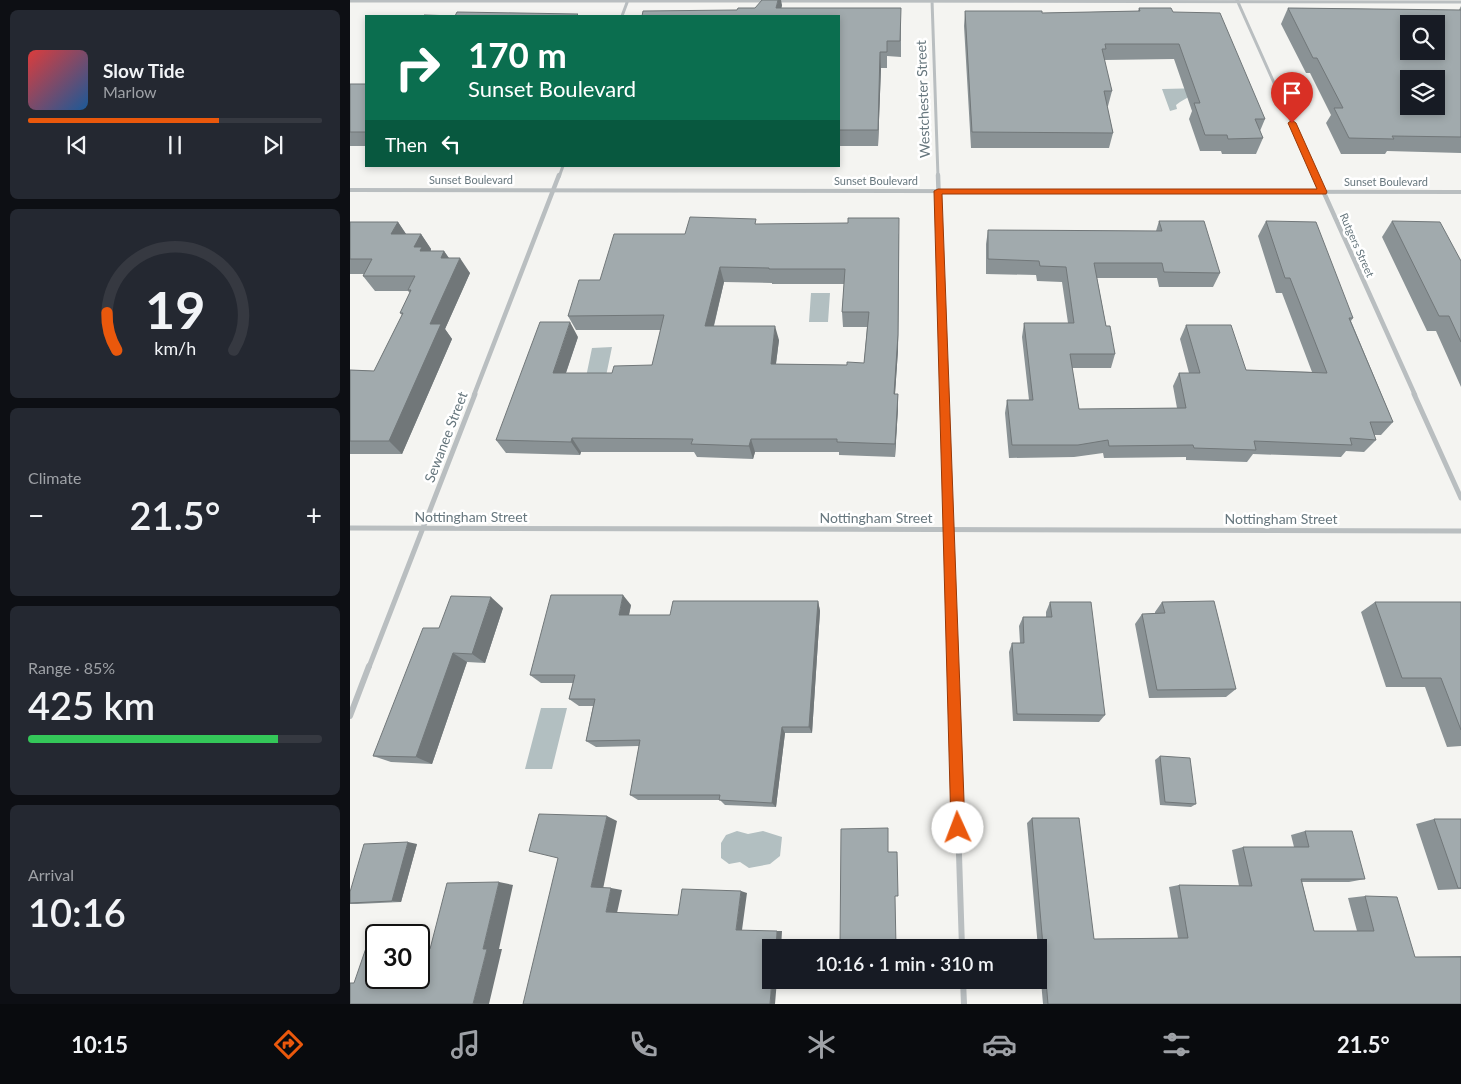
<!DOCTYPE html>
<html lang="en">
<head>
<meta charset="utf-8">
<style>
	:root { --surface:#171b24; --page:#242831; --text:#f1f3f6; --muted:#9ea1a6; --line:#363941; --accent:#ea580c }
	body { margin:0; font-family:Lato,sans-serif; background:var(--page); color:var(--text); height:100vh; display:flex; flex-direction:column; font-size:19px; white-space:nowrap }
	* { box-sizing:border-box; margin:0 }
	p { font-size:16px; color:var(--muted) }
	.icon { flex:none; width:28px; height:28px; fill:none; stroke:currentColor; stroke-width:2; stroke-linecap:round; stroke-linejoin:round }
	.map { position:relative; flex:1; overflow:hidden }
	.drawer { display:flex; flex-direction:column; gap:10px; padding:10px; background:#0d0f14; width:350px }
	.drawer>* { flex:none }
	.guide { position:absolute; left:15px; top:15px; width:475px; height:152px; border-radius:0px; box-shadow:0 2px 8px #0003; background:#0b6e4f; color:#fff; overflow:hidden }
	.fabs { position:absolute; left:1050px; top:15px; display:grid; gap:10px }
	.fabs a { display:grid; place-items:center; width:45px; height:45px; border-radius:0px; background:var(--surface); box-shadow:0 2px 8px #0003; font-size:25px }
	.speed { position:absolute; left:15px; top:924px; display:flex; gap:10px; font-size:25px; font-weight:700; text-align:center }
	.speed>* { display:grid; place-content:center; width:65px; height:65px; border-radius:50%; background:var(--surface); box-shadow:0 2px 8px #0003; line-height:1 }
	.speed .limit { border:2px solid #111; border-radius:8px; background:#fff; color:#111 }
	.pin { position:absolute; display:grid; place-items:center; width:42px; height:42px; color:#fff; margin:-51px -21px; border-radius:50% 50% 50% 0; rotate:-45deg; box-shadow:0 0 5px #0007 }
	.pin .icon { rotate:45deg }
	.me { position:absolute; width:55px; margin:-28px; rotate:358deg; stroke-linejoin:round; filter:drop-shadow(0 0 4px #0008) }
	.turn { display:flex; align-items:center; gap:18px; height:105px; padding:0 20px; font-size:22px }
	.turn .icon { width:65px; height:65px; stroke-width:2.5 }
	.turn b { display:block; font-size:35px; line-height:42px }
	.then { display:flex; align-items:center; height:48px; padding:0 20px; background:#0003; gap:10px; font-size:19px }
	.big { font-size:38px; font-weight:600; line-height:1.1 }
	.drawer .tile { flex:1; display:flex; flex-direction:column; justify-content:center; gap:8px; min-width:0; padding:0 18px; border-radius:8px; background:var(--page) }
	.drawer .dial { align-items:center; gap:0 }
	.dial svg { height:130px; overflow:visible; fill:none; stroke:var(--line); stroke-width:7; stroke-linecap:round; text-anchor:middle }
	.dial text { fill:var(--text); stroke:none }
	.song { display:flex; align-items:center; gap:15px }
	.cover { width:60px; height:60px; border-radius:8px; background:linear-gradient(135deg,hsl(0 70% 55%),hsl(210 70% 35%)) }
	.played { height:5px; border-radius:2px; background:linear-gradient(90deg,var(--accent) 65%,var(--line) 65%) }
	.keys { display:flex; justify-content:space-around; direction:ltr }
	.heat { display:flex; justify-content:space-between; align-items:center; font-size:28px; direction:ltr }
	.charge { height:8px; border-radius:4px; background:linear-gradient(90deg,#34c759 85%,var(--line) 0) }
	.trip { position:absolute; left:412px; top:939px; width:285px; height:50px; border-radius:0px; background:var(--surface); box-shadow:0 2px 8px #0003; font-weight:600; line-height:50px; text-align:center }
	.tab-bar { display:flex; height:80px; justify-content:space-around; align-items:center; background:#090b0e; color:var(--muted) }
	.tab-bar .icon { width:35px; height:35px }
	.tab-bar .active { color:var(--accent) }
	.tab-bar b { font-size:22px; color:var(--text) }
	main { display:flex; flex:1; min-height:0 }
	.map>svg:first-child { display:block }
</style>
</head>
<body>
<main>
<section class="drawer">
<div class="tile">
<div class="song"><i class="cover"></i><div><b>Slow Tide</b><p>Marlow</p></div></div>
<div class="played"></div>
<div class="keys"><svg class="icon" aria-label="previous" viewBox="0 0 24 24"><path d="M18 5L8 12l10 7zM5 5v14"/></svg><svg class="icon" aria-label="pause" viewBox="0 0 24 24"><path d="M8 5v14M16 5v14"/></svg><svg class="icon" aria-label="next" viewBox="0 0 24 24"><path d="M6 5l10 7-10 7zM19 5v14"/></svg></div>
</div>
<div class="tile dial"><svg viewBox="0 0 100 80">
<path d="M14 69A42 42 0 1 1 86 69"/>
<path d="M14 69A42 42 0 0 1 8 46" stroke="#ea580c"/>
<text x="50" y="56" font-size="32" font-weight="700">19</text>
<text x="50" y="72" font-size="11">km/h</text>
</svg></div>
<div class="tile"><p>Climate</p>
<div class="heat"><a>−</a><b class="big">21.5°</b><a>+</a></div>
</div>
<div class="tile"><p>Range · 85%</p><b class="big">425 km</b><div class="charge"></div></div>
<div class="tile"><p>Arrival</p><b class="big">10:16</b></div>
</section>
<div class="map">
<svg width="1111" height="1004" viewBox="0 0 1111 1004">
	<rect width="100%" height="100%" fill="#f4f4f1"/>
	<path fill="#b2bfc1" d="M854 88 830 102 826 105 827 109 820 111 812 89Z
		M461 293H480L478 322H459Z
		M262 347 256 376 236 377 242 348Z
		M191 708H217L202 769H175Z
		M387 831 398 834 413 831 432 837 430 856 420 864 399 868 390 862 379 864 371 858V843L376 835Z"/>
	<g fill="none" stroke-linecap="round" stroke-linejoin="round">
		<path stroke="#b9bec0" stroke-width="3" d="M582 0 588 177
			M887 0 966 177
			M0 1H417
			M425 1 1111 2
			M272 16 278 0
			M209 177 213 166"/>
		<path stroke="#b9bec0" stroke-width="4.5" d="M588 175 595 395
			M966 175 1065 395
			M124 395 209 175"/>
		<path stroke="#b9bec0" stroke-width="5" d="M594 394 603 667
			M1064 394 1111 498
			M0 528 1111 531
			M19 667 125 394"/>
		<path stroke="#b9bec0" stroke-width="6" d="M603 666 612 948
			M0 716 19 666
			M613 980 614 1004"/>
		<path fill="#b9bec0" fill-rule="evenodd" d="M0 188 1111 190V194L0 192Z"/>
	</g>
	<path fill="#8a9295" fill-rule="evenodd" d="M432 5 431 8 551 23V57L537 56V68H531L528 146H489V16L387 10Z
		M1111 6V153L1037 151 1035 154H991L976 123 981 115 960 73H956L931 24 938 8 1109 10Z
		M789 8 823 12 915 119 910 131 913 138 906 154H872L871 151H850L839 119 842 111 824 59 754 60 762 91 758 106H757L763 133 759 148H621L614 26 615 11 692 13 788 11Z
		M0 84H16V146H0Z
		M809 221 870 273 863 287H809L807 278H747L756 326 765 354 761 368H722L729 409 827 408 823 386 829 373H839L830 339 836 325 896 370 962 372 932 293H926L908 236 916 221 1003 318 1001 321 1043 422 1031 435H1024L1026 440 1014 452 996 451 991 457 903 454 897 462 836 460V457L754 458 753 453 724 457 659 458 655 413 657 400H679L672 337 674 323H718L712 282 687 281 686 275 636 274V244L638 230 806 231Z
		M1042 221 1111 261V387L1086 331H1077L1032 237Z
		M0 222H48L56 234H71L81 249V251H94L99 258 120 273 95 329 102 339 52 454H0V370L24 371 52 315 50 313 60 293 58 291H25L13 276 14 274H0Z
		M407 224 549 234 548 350 545 394H548V408L545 457 489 455V452H405L403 459 347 457 344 452H231L230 455 156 453 146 440 228 337 216 373H262L302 365 311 330H226L218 316 250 280 335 234ZM374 282 422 283V284H494L492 312 493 327H517L514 363 497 365 426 364 429 340 364 326Z
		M468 601 470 611 462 733H435L426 807 375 805 370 800H288L280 795 289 746 246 747 236 741 243 706H229L219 699 223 683H191L180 675 281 605 279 615H320Z
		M700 602 755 715 749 722 663 721 659 652 662 643H670L669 626 673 617H696V612Z
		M812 602 886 689 876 697 799 698 785 624 792 614H805V612Z
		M1025 602H1111V746L1097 747 1075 687H1036L1011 612Z
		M153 608 135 663 117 662 82 764 41 762 23 756 89 628Z
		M810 756 846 804 841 807 810 805 805 760Z
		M682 818 744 939 828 938 819 887 829 885 889 886 882 850 893 847H944L941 835 955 831 1015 879 999 882H952L964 931H1007L998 898 1015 896 1065 957 1111 956V1004H693L689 958V948H688L677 823Z
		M1084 819H1111V889L1088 890 1066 824Z
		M67 844 51 902 7 904H0V892Z"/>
	<path fill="#717779" d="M428 0H431L432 5 430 16 426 8Z
		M530 52 531 68 528 146V130Z
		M48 222 58 237 41 234Z
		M71 234 81 249 78 256 64 247Z
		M549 234 548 350 544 408V394Z
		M94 251 104 266 91 258Z
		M110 258 120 273 95 329 102 339 52 454 39 441 80 324Z
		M370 267 374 282 360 341 355 326Z
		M220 322 228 337 211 387 203 373Z
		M425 326 429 340 424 378 421 364Z
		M548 394V408L545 457V444Z
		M222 438 231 452 230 455 221 442Z
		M401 439 405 452 403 459 399 446Z
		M273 595 281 605 277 624 269 615Z
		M141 597 153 608 135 663 122 654Z
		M468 601 470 611 462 733 459 727Z
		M103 653 117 662 82 764 66 757Z
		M432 727 435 733 426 807 422 803Z
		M257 816 267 821 253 889 241 887Z
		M58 842 67 844 51 902 42 901Z
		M149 882 163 885 149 949H133Z
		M261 888 272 890 267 913 256 912Z
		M391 891 397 893 392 930H386Z
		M427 931H432L431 948H426Z
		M137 949H152L139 1004H123Z
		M422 980H427L425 1004H420Z"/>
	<path fill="#a1aaad" stroke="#717779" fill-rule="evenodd" d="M412 0H428L426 8H551L550 41H537V52H530L528 130H489V16H292L293 11 387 10 388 8H405Z
		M789 8H821L823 12 870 13 915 119H905L913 138 878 139 877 135H855L844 103H850L829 44H755L756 49H752L762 91H754L763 133 622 132 615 11H692V13L790 11Z
		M938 8 1111 10V137L1042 136 1044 139 999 138 984 108H993L967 58H963ZM1059 24H1086V51H1059ZM1059 79H1086V106H1059Z
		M107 12 228 14 226 16H74V15L105 16Z
		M0 84H16V132H0Z
		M340 217 406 219 405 224 498 223V218H549L548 335 544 394H548L545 444 487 442V439H401L399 446 341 444 343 439 222 438 221 442 146 440 190 322H220L203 373H262L264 366 302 365 314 315 218 316 229 280H250L264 234H335ZM370 267 419 268V269H495L492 312H519L514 363 497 362V365L421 364 425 326H355Z
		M809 221H854L870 273 814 272 812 263H744L756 326H760L765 354H720L729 409 836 408 829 373H850L836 325H881L896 370 977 373 940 278H935L916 221 966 222 1003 318H999L1043 422H1020L1026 440 1000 438 1002 445 904 441 906 450 844 448 843 445 759 446 758 440 728 445H662L657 400H683L674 323H724L716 267 690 266 689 261 638 259V230L812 231Z
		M1042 221 1090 222 1111 261V342L1099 316H1089Z
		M0 222H48L41 234H71L64 247H72L70 251H94L91 258H110L80 324H91L39 441H0V370L24 371 53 313H50L61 290H58L65 276H13L22 259H0Z
		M201 595H273L269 615H320L323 601H468L459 727H432L422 803 369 800 370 795H280L290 740 236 741 245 699H219L225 675H180Z
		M101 596 141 597 122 654 103 653 66 757 23 756 73 628H89Z
		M864 601 886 689 807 690 792 614 815 613 812 602Z
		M700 602H741L755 715 667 714 662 643H674L673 617H702Z
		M1025 602H1111V730L1091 678H1052Z
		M810 756 840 758 846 804 815 802Z
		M189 814 257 816 241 887 261 888 256 912 328 915 332 889 391 891 386 930 427 931 426 948H421V980H422L420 1004H173L208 858 179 851Z
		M682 818H729L744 939 838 938 829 885 902 886 893 847H959L955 831H1002L1015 879H951L964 931H1024L1015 896 1047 897 1065 957H1111V1004H698Z
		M1084 819H1111V888H1108Z
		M538 828V852H547L548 896H545L546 948H490L491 829Z
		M58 842 42 901 0 903V892L14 844Z
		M149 882 133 949H137L123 1004H0V983H4L16 948H26V978H69V948L80 949 97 883Z"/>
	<path fill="#ea580c" stroke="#983908" d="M942 120 946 123 977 192 976 194H592L615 828 613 833 608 835 603 833 601 828 584 191 588 189H967L938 123Z"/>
	<g text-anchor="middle" stroke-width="5" stroke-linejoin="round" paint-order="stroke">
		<g font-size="11" fill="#67777e" stroke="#fff">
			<text x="121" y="184">Sunset Boulevard</text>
			<text x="526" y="185">Sunset Boulevard</text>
			<text x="1036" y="186">Sunset Boulevard</text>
			<text transform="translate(1007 245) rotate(66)" y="4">Rutgers Street</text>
		</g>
		<g font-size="14" fill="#67777e" stroke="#fff">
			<text transform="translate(573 99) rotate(-92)" y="5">Westchester Street</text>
			<text transform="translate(96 437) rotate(-69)" y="5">Sewanee Street</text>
			<text x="121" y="522">Nottingham Street</text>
			<text x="526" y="523">Nottingham Street</text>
			<text x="931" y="524">Nottingham Street</text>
		</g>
	</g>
</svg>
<div class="fabs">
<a><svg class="icon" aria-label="search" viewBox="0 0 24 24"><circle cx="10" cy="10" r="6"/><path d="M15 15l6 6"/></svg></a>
<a><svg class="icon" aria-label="layers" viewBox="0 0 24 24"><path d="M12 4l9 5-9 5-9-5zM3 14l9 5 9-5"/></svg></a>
</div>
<div class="speed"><div class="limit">30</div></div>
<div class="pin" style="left:942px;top:123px;background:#d93025"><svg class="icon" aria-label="arrive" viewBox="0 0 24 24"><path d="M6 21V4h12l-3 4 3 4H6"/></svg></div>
<svg class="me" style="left:608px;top:828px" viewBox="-20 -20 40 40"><circle r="19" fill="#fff"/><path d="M0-13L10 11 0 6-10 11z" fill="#ea580c"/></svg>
<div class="trip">10:16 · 1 min · 310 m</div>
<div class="guide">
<div class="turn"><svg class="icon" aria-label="right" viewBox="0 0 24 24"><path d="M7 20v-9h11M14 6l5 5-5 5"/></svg><div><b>170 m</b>Sunset Boulevard</div></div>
<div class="then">Then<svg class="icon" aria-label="left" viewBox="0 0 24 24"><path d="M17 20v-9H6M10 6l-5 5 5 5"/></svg></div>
</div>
</div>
</main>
<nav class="tab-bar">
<b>10:15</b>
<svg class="icon active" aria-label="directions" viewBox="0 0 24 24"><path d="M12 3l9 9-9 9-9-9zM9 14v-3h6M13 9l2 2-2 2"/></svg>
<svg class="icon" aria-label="music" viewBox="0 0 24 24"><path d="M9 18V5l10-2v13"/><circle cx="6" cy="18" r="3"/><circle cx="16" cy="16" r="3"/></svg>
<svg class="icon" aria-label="phone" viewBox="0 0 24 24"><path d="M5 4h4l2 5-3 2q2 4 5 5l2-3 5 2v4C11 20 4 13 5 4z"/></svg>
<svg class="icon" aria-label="climate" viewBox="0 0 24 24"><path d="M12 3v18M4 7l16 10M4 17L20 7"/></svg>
<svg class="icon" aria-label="car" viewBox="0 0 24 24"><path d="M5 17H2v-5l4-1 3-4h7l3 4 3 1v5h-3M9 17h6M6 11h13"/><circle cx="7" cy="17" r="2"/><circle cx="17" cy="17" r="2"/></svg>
<svg class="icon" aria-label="filters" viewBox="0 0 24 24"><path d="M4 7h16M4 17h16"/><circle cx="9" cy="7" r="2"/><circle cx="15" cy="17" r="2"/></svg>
<b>21.5°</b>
</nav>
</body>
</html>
